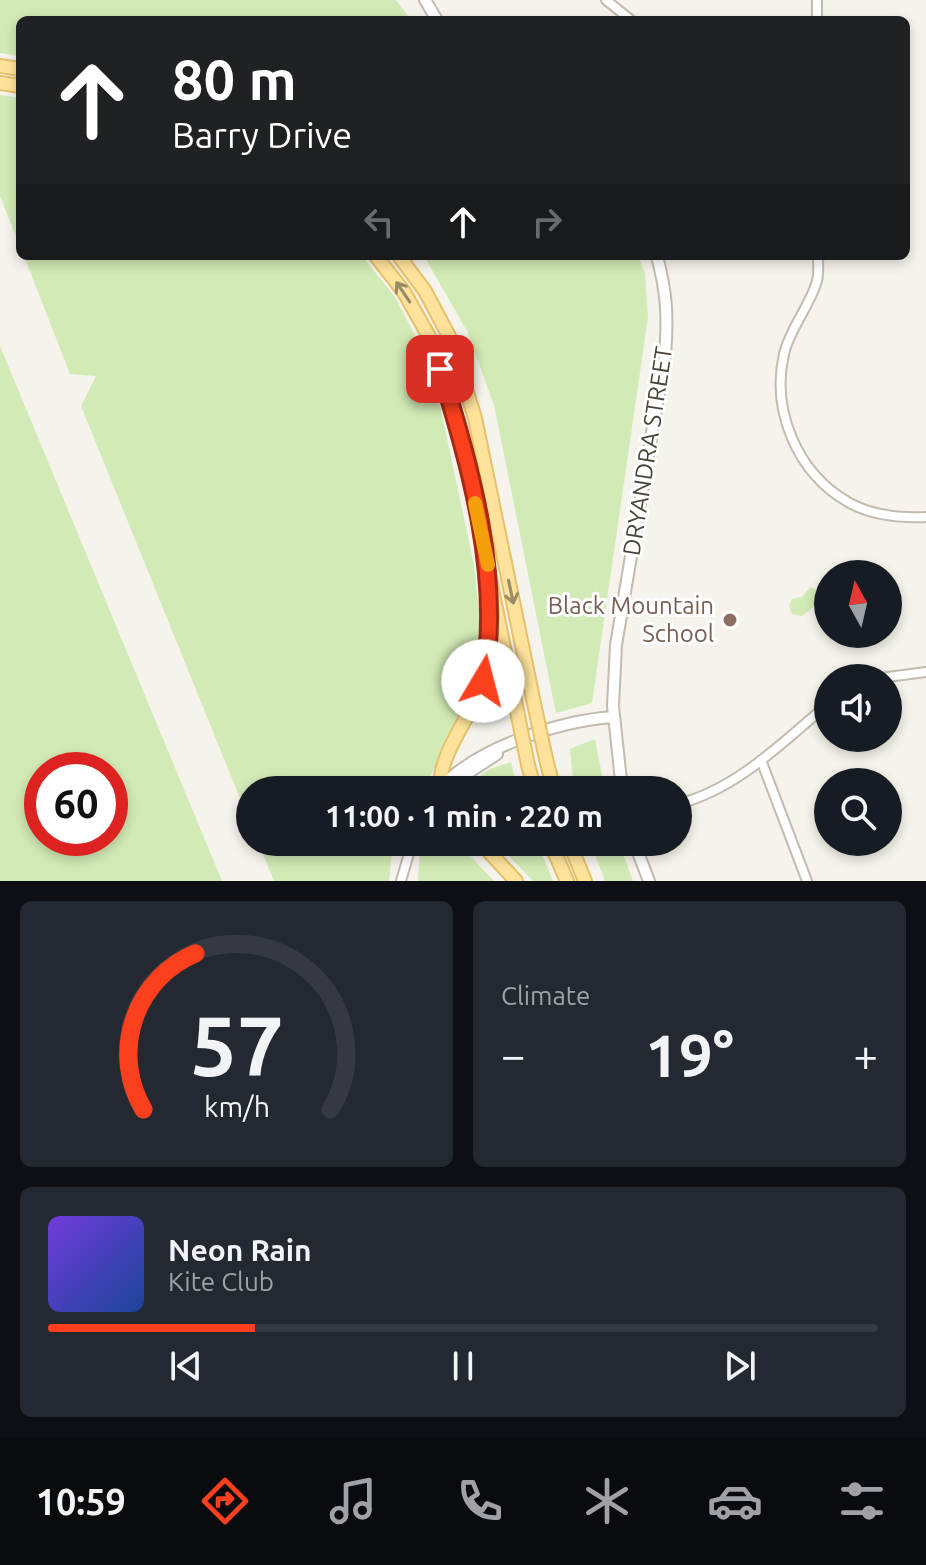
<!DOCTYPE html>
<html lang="en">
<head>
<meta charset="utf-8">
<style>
	:root { --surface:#171b24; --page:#242831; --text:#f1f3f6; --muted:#9ea1a6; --line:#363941; --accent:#fc3f1d }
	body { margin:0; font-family:Ubuntu,sans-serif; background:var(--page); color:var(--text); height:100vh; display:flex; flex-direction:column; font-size:30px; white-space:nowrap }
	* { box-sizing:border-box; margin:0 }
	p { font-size:26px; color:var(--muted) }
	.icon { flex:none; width:44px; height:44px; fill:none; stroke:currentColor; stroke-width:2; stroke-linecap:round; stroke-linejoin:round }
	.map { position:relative; height:881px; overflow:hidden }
	.panel { display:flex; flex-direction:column; gap:20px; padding:20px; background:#0d0f14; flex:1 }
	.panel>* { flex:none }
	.hud { position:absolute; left:16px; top:16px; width:894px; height:244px; border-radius:12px; box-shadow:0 4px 12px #0003; background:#202124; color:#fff; overflow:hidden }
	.needle { width:52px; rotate:352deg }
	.fabs { position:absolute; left:814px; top:560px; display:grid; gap:16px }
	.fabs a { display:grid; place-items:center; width:88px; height:88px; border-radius:50%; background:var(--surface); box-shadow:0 4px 12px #0003; font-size:40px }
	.speed { position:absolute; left:24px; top:752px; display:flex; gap:16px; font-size:40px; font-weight:700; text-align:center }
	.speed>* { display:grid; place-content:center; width:104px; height:104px; border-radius:50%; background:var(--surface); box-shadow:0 4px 12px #0003; line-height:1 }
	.speed .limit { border:12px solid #d22; background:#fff; color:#111 }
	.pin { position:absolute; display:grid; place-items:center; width:68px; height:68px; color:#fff; margin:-34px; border-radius:16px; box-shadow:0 4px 12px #0006 }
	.me { position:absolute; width:88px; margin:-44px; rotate:8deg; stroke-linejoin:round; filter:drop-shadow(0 0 6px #0008) }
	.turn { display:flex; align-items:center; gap:28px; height:168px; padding:0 24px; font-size:36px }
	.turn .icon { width:104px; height:104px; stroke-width:2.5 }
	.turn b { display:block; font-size:56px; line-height:68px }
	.lanes { display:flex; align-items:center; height:76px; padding:0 24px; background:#0003; justify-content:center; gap:40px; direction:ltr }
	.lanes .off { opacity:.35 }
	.big { font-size:60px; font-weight:700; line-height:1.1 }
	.panel .tile { flex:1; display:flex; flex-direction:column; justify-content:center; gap:12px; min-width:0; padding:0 28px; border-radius:12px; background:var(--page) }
	.panel .dial { align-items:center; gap:0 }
	.dial svg { height:208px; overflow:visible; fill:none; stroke:var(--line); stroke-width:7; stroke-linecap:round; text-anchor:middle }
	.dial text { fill:var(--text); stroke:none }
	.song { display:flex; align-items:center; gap:24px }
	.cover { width:96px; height:96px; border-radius:12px; background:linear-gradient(135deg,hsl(260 70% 55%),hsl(220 70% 35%)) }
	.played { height:8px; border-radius:4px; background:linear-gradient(90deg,var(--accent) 25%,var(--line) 25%) }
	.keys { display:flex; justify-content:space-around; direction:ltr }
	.heat { display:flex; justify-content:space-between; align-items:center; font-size:44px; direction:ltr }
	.panel .tiles { flex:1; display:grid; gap:20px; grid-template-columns:1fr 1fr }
	.tile:last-child { grid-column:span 2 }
	.trip { position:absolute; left:236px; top:776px; width:456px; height:80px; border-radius:40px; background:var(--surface); box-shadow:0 4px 12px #0003; font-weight:700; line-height:80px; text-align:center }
	.tab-bar { display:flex; height:128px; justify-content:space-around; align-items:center; background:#090b0e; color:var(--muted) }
	.tab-bar .icon { width:56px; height:56px }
	.tab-bar .selected { color:var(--accent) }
	.tab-bar b { font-size:36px; color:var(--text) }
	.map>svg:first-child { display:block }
</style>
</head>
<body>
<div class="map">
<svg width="926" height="881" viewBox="0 0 926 881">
	<rect width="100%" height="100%" fill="#f6f3ec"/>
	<path fill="#d2eab5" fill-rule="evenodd" d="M0 0H396L411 20H20V56L0 53Z
		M0 95 20 98V247L0 196Z
		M24 256H362L395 297 420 345 440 406 474 565 482 643 470 700 423 790H250V823L81 406 96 376 70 374Z
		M424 256H638L645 273 648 317 592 703 556 713 494 405 467 331Z
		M0 346 222 881H0ZM42 770H110V838H42Z
		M810 587C823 591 828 603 828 615L825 608H819L816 605 802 616 792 614 789 606 792 599 802 597Z
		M595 739 605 790H574L570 749Z
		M511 762 518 790H460L490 769Z
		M258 842H393L389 881H274Z
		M452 842H457L494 881H418L420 849Z
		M495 842H537L553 881H533Z
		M590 842H619L633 881H605Z"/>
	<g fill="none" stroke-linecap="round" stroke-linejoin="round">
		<g stroke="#c2bbae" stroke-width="12">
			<path id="minor" d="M606 0 631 20
				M817 0V20
				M818 256C818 264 819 273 817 281 810 306 790 328 784 354 771 410 797 473 848 502 870 515 901 518 926 517
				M880 678 926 672
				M761 760 807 881
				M678 804C737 789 783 742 828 704
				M401 881 412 843"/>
		</g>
		<g stroke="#c2bbae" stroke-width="14">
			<path id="tertiary" d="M425 0 437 20
				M441 790V787C479 747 559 721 613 717
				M449 790 468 773 497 754
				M622 790 613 706 616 645 665 356C668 317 667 294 657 256
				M634 842 649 881"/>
		</g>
		<g stroke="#e6c16a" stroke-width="16">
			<path id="primary" d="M0 66 20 69
				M0 83 20 86
				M376 256 404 292 432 342 458 423 518 716
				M399 256 425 291 450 338 475 418 535 708
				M546 759 554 790
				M528 765 535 790
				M441 787C437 756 473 714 483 682 490 656 490 628 489 600
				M480 842 516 881
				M550 842 567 881
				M569 842 585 881
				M411 847 416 842"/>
		</g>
		<use href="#minor" stroke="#fff" stroke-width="8"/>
		<use href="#tertiary" stroke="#fff" stroke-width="10"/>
		<use href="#primary" stroke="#ffe39c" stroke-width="12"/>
		<g stroke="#e6c16a" stroke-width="16" stroke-linecap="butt">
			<path id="primary-bridge" d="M535 708 546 759
				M518 716 528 765"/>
		</g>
		<use href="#primary-bridge" stroke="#ffe39c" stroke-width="12"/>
	</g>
	<defs><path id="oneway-shaft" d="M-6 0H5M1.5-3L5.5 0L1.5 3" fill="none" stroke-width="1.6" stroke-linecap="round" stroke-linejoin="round" transform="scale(2)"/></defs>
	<g stroke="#9c8c66">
		<use href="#oneway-shaft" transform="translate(403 292) rotate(-124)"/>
		<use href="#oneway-shaft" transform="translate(511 592) rotate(78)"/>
	</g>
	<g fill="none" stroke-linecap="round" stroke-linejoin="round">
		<g stroke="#a42913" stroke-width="20">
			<path id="route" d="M440 369C470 463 503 583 483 681"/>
		</g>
		<use href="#route" stroke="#fc3f1d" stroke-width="14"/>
		<path stroke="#f59e0b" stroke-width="14" d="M475 503 488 565"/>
	</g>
	<circle fill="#8d6e63" stroke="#fff" stroke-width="3" cx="730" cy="620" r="8"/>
	<g text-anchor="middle" stroke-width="6" stroke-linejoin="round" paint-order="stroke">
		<g font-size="24" fill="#4b4439" stroke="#fff">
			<text transform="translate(648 451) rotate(-81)" y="8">DRYANDRA STREET</text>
		</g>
		<g font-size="24" fill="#785e54" stroke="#fff" text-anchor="end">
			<text x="714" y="614">Black Mountain<tspan x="714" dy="28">School</tspan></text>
		</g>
	</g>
</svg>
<div class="fabs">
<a><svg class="needle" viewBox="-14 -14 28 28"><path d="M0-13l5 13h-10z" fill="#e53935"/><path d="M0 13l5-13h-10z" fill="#9ea1a6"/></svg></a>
<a><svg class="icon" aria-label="sound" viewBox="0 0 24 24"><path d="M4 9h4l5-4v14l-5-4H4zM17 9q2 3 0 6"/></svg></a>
<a><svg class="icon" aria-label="search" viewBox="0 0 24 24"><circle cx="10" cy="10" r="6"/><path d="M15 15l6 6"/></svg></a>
</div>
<div class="speed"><div class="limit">60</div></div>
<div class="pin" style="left:440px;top:369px;background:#d93025"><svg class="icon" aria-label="arrive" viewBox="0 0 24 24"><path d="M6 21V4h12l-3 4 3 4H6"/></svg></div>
<svg class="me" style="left:483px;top:681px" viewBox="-20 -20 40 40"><circle r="19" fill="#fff"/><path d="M0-13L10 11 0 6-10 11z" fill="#fc3f1d"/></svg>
<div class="trip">11:00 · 1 min · 220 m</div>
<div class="hud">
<div class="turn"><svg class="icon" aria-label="ahead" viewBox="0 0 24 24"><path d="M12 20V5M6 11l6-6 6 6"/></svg><div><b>80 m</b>Barry Drive</div></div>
<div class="lanes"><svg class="icon off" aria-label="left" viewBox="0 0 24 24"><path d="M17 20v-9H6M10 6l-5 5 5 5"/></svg><svg class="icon" aria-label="ahead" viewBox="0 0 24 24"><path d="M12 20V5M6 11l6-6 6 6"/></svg><svg class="icon off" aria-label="right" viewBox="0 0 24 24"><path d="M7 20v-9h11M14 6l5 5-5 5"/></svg></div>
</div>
</div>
<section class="panel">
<div class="tiles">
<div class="tile dial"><svg viewBox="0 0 100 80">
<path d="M14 69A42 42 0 1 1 86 69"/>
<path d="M14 69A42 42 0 0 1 34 9" stroke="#fc3f1d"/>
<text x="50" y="56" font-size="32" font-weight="700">57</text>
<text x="50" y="72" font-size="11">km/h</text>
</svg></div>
<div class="tile"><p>Climate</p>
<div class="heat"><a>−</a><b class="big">19°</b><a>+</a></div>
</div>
<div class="tile">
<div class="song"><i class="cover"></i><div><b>Neon Rain</b><p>Kite Club</p></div></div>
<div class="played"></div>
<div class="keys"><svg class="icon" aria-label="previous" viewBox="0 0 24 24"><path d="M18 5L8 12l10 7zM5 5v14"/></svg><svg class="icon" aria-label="pause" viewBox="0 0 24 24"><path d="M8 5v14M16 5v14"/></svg><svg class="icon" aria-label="next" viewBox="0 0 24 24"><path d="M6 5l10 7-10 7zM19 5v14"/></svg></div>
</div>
</div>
</section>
<nav class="tab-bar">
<b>10:59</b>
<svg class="icon selected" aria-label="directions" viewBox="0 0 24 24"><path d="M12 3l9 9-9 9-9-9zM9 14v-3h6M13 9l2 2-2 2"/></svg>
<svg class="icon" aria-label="music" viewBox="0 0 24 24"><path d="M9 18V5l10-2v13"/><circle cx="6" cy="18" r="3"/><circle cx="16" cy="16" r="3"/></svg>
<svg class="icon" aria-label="phone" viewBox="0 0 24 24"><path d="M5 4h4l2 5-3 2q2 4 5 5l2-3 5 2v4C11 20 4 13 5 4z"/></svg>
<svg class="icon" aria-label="climate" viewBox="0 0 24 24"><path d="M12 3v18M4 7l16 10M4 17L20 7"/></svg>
<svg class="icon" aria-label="car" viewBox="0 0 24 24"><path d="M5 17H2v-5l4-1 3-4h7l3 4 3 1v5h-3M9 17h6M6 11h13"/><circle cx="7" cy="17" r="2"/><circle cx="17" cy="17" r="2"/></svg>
<svg class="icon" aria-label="filters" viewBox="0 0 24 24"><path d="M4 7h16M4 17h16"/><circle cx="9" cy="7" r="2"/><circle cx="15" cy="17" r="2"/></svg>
</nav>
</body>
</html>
